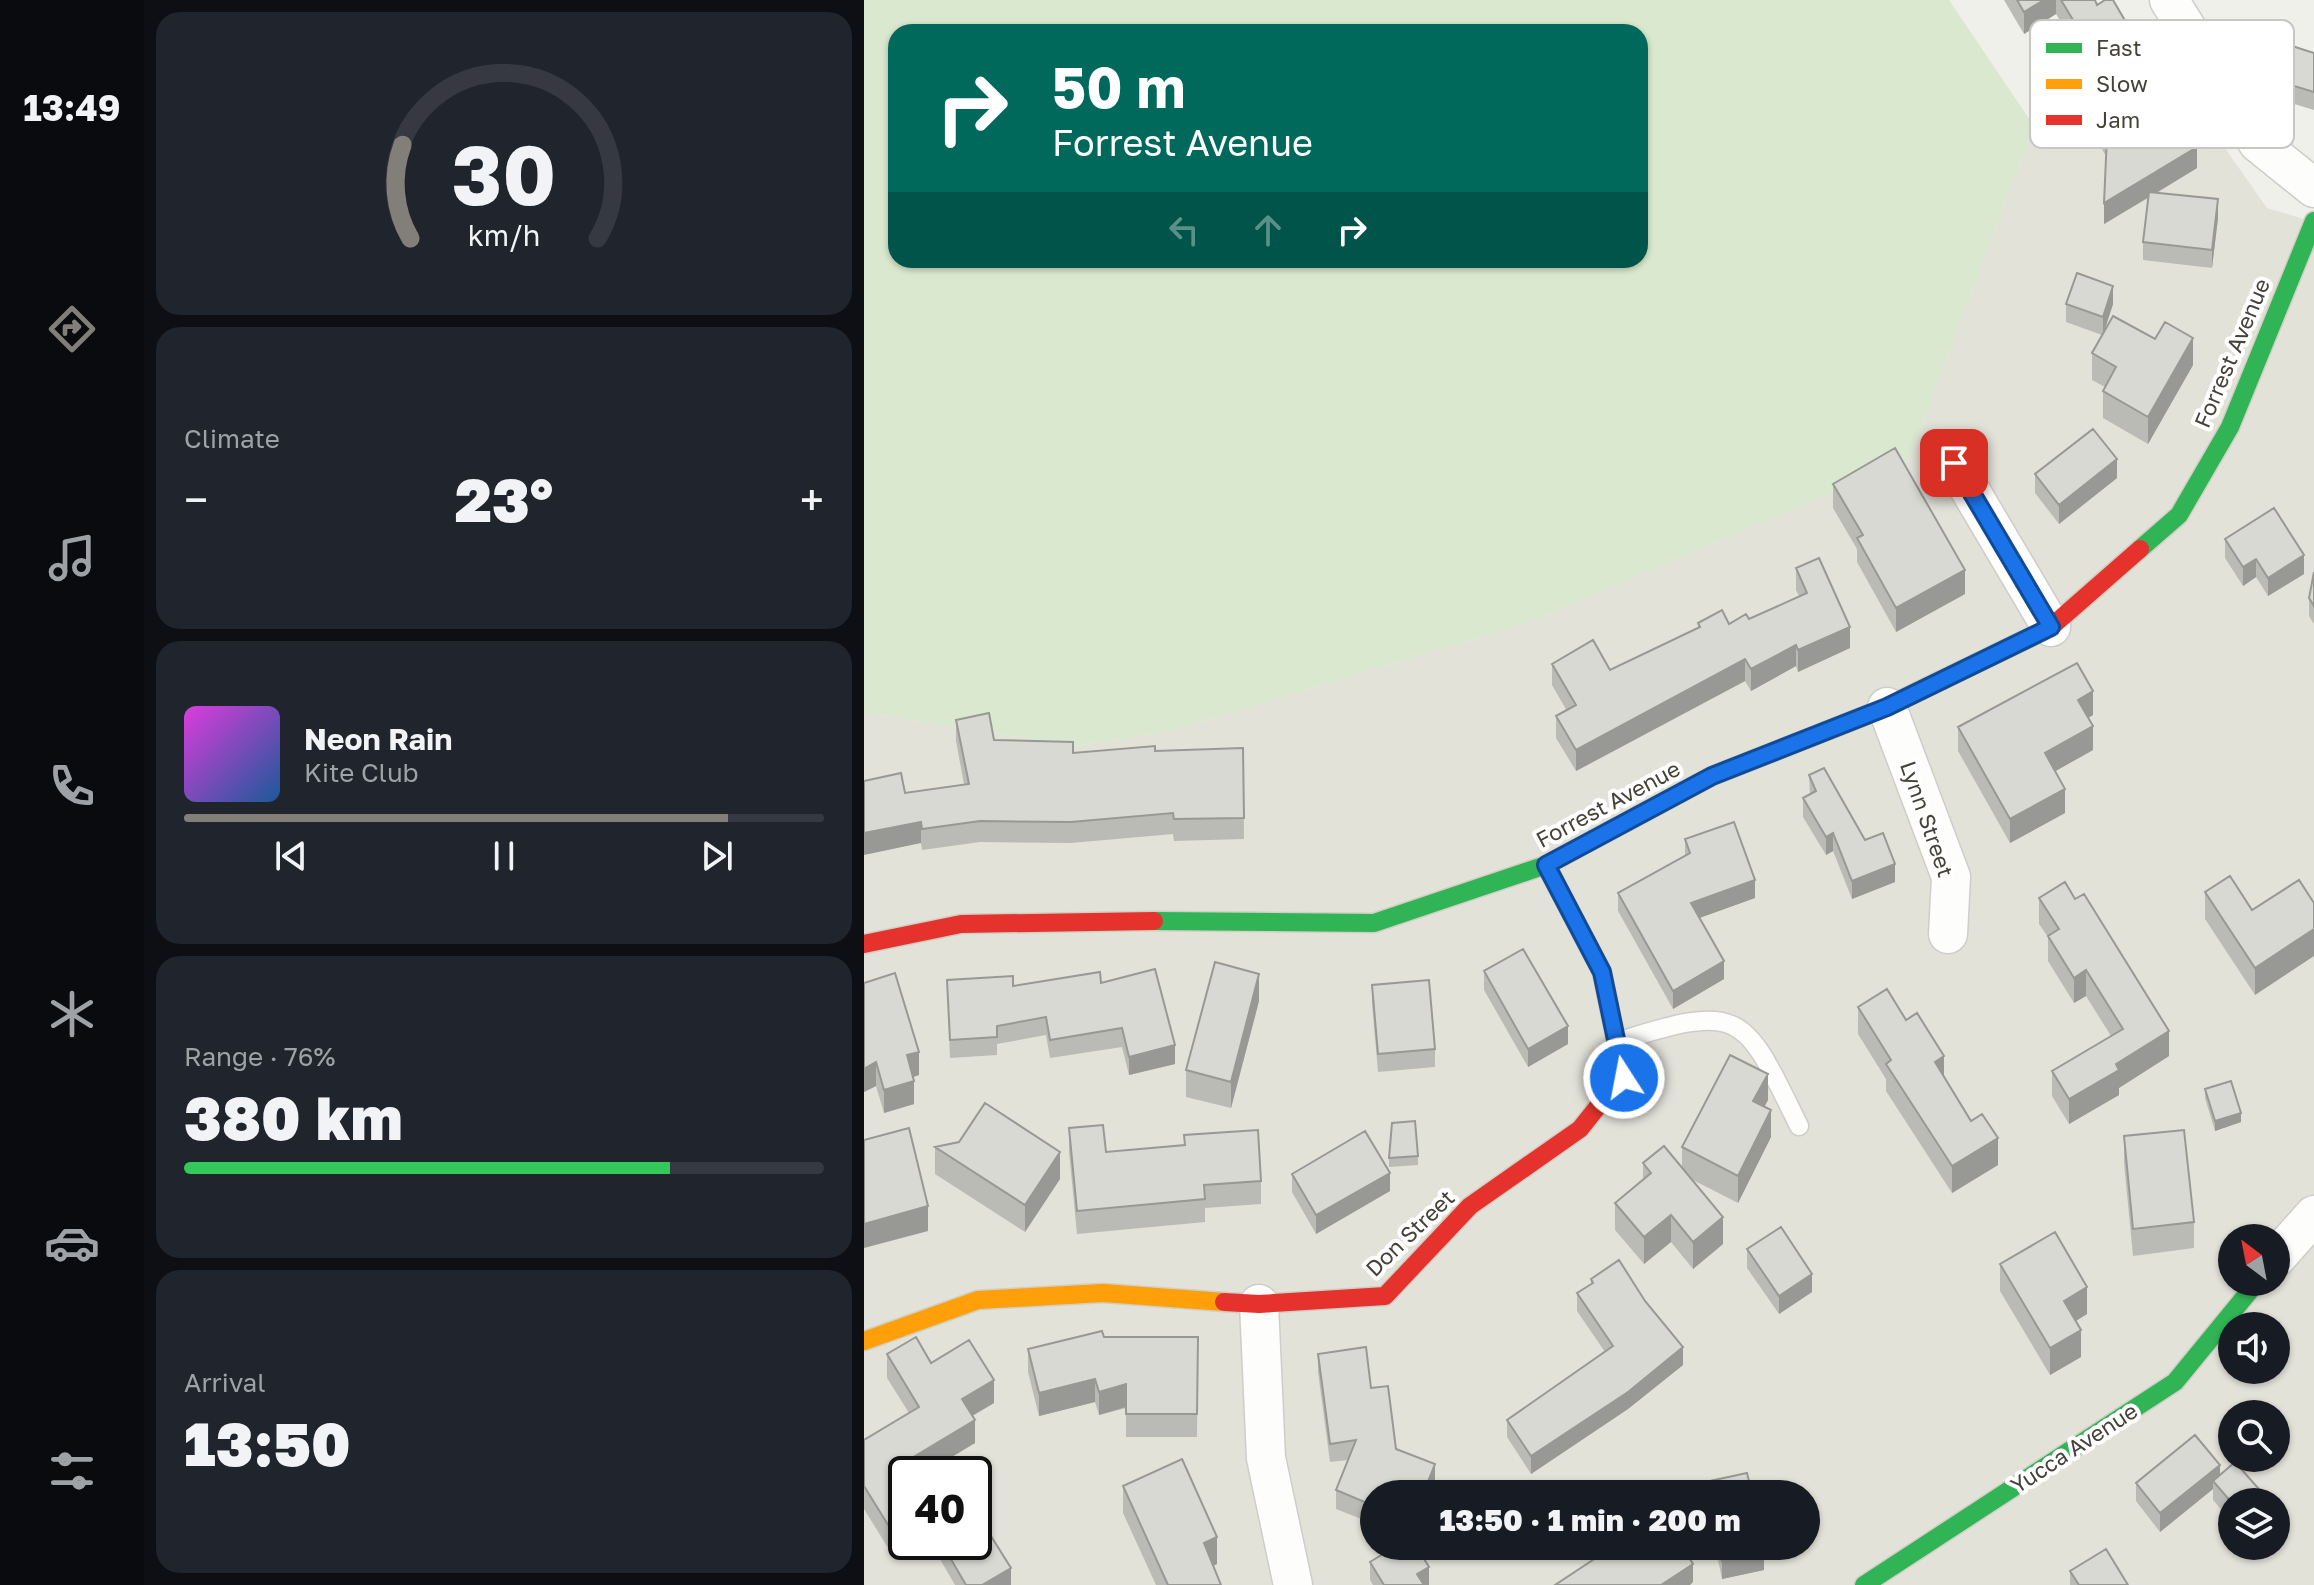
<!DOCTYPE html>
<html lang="en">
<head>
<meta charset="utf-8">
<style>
	:root { --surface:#171b24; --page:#20242c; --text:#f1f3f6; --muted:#9ea1a6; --line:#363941; --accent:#817f77 }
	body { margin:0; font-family:"Golos Text",sans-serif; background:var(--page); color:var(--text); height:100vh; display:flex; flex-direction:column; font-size:30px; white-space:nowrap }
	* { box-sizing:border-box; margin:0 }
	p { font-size:26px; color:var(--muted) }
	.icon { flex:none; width:44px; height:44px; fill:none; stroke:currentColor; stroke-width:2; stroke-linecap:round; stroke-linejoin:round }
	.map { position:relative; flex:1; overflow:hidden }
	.sheet { display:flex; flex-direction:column; gap:12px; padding:12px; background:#0d0f14; width:720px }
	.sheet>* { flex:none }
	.guide { position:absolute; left:24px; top:24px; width:760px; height:244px; border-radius:24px; box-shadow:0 2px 6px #0004; background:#00695c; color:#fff; overflow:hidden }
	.needle { width:52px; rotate:328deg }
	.controls { position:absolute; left:1354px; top:1224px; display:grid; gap:16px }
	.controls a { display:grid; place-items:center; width:72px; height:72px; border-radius:50%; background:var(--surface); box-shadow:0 2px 6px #0004; font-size:40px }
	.speed { position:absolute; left:24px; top:1456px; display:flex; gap:16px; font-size:40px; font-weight:700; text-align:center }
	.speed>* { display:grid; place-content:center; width:104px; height:104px; border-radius:50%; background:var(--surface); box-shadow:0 2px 6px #0004; line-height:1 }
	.speed .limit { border:4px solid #111; border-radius:12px; background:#fff; color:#111 }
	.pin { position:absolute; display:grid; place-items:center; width:68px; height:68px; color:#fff; margin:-34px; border-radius:16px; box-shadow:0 4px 12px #0006 }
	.me { position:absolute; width:88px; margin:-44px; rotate:349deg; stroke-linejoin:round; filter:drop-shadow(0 0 6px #0008) }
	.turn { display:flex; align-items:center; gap:28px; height:168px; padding:0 32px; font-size:36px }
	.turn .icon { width:104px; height:104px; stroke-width:2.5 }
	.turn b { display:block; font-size:56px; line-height:68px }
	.lanes { display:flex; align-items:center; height:76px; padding:0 32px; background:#0003; justify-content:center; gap:40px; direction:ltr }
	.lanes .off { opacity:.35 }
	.big { font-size:60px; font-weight:800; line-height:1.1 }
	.sheet .tile { flex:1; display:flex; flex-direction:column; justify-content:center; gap:12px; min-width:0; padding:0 28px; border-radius:24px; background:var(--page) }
	.sheet .dial { align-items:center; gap:0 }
	.dial svg { height:208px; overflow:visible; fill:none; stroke:var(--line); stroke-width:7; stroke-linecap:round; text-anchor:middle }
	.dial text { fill:var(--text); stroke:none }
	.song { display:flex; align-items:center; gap:24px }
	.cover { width:96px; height:96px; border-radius:12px; background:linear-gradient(135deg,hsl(300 70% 55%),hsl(210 70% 35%)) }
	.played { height:8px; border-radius:4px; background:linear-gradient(90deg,var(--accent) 85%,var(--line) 85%) }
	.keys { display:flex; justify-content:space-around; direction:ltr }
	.heat { display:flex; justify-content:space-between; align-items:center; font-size:44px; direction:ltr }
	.charge { height:12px; border-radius:6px; background:linear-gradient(90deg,#34c759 76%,var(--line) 0) }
	.trip { position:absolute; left:496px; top:1480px; width:460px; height:80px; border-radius:40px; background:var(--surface); box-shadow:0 2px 6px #0004; font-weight:800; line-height:80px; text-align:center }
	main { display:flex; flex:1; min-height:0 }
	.menu { display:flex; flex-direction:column; width:144px; justify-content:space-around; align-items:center; background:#090b0e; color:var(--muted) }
	.menu .icon { width:56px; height:56px }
	.menu .active { color:var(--accent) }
	.menu b { font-size:36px; color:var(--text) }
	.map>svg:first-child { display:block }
</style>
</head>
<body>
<main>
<nav class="menu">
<b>13:49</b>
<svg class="icon active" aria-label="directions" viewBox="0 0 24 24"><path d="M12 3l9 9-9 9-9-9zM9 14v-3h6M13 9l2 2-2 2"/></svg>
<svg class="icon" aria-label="music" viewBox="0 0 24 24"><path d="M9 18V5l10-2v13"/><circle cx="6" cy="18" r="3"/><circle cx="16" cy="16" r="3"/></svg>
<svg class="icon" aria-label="phone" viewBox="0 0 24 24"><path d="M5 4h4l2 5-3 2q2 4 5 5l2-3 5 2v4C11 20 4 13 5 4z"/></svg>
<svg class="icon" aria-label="climate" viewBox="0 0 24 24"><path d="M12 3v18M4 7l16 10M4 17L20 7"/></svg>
<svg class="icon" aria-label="car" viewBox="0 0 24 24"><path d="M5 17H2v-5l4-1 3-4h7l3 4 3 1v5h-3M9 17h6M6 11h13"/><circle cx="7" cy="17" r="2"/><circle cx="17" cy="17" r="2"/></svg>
<svg class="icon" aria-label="filters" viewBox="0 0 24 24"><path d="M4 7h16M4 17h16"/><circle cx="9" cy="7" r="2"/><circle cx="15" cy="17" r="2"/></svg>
</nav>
<section class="sheet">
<div class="tile dial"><svg viewBox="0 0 100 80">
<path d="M14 69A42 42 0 1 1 86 69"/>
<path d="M14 69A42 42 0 0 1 11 33" stroke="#817f77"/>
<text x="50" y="56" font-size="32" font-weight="700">30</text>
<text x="50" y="72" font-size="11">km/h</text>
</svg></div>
<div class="tile"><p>Climate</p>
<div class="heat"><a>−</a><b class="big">23°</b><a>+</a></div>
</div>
<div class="tile">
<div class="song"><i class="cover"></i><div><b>Neon Rain</b><p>Kite Club</p></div></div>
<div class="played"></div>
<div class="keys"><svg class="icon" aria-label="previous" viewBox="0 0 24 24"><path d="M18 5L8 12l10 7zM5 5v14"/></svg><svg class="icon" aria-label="pause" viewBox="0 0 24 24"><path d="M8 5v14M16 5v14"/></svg><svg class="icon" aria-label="next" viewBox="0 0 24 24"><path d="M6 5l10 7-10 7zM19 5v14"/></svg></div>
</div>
<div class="tile"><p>Range · 76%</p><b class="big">380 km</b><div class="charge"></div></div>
<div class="tile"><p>Arrival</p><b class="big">13:50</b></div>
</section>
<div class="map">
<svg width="1450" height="1585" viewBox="0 0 1450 1585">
	<rect width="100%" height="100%" fill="#f0f0eb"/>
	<path fill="#e3e2d9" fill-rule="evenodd" d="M1288 44 1403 208 1450 222V1585H0V713L212 746 304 732 663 623 1045 460 1170 126ZM1368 1238H1412V1282H1368ZM1368 1326H1412V1370H1368ZM1368 1414H1412V1458H1368ZM42 1474H110V1542H42ZM510 1494H942V1546H510ZM1368 1502H1412V1546H1368Z"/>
	<path fill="#d9e8ce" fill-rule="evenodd" d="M0 0H1085L1170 126 1045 460 663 623 304 732 212 746 0 713ZM32 32H776V260H32Z"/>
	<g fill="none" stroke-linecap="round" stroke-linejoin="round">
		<g stroke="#cecdc9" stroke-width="21">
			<path id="lane" d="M753 1042C880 1001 880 1014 935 1126"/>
		</g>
		<g stroke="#cecdc9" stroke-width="41">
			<path id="street" d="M1305 0 1394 143 1450 188
				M1090 463 1187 627
				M1023 707 1087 877 1084 934
				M1412 1258 1450 1215
				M395 1304 402 1458 429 1585"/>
		</g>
		<g stroke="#d0cfc4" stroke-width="21">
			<path id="fast" d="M1276 549 1315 515 1366 427 1450 221
				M682 865 738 972 759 1075
				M290 921 510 923 682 865 848 776 1023 707 1063 687
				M1000 1585 1311 1382 1393 1282"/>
		</g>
		<g stroke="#d0cfc4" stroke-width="21">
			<path id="slow" d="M0 1341 114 1300 239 1293 360 1302"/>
		</g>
		<g stroke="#d0cfc4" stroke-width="21">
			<path id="jam" d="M1063 687 1187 627 1276 549
				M0 944 97 924 290 921
				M360 1302 395 1304 521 1296 606 1206 716 1129 759 1075"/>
		</g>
		<use href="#lane" stroke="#fdfdfc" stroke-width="18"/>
		<use href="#street" stroke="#fdfdfc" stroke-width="38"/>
		<use href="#fast" stroke="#30b455" stroke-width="18"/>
		<use href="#slow" stroke="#ff9f0a" stroke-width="18"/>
		<use href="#jam" stroke="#e5322d" stroke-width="18"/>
	</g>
	<path fill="#bbbbb6" d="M1140 0H1231L1263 45 1260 47 1333 168 1293 193 1354 218 1348 268 1279 260V242L1284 198 1240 224 1242 156 1212 105V84L1229 74 1192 14 1160 34Z
		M1450 53V110L1414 99V81Z
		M1202 304H1249L1240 332 1329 365 1284 444 1239 418V391L1241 387 1228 380V353L1238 335 1202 322Z
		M1171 474 1253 478 1195 524 1171 493Z
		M969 484 1101 594 1032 632 993 562V549L969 508Z
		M1361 539 1440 574 1404 596 1392 577 1379 586 1361 558Z
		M932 568 986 648 934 672 932 666 887 691 881 681 712 771 692 738V716L703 711 688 685V664L746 670 834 628V623L865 624 885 619 935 596 932 590Z
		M1450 572V624L1445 616V598Z
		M1229 715 1224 718 1229 750 1191 771 1201 813 1146 843 1094 751V727Z
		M92 720 130 740 209 753 379 748 380 839 310 841 309 834 207 843 116 842 58 850 57 843 41 793 100 784 92 741Z
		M945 775 1001 840 1031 882 988 899 969 851 962 855 939 817V798L946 795Z
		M821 839 891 898 835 918 860 979 809 1009 754 911V893L821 855Z
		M1341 892 1388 910 1450 903 1391 995 1341 919Z
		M1175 898 1305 1056 1255 1088V1095L1205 1124 1188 1096V1071L1247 1036 1222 996 1210 1003 1184 961V937L1175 924Z
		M620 971 704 1044 664 1067 620 990Z
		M31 973 55 1075 49 1077 50 1104 20 1113 12 1086 0 1092Z
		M83 980 149 986 237 983 311 1064 265 1075 258 1047 186 1058 182 1035 133 1044V1055L86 1058Z
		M508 985 571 1049V1067L514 1072 508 1003Z
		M395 1001 367 1108 322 1097V1070Z
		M994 1007 1042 1020 1080 1076 1134 1165 1088 1193 1022 1091V1079L994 1034Z
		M1341 1089 1377 1122 1351 1131 1341 1098Z
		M904 1100 900 1107 907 1137 874 1203 827 1179 859 1244 829 1269 807 1242 780 1264 751 1230V1203L779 1180V1163L818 1168V1147Z
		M205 1128 242 1152 320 1145V1135L397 1181V1204L341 1208V1222L213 1234 205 1152Z
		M1260 1136 1330 1222V1248L1269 1256 1260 1163Z
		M71 1147 196 1179 161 1232 71 1174Z
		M554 1156V1165L525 1167V1158Z
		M428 1174 526 1191 452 1234 428 1192Z
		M883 1249 948 1292 915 1314 883 1268Z
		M1136 1264 1223 1314 1212 1321 1217 1357 1186 1375 1136 1291Z
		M727 1279 819 1365 764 1409 667 1474 643 1437V1420L741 1352 713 1311V1293L727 1284Z
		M240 1337H334L333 1437H262V1408L235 1415 231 1402 175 1416 164 1372V1349Z
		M23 1354 67 1363 130 1403 109 1415 111 1443 42 1474V1541L26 1551 0 1509V1440L45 1413 23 1378Z
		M454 1354 507 1388 532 1449 571 1483 566 1494H510V1524L472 1509V1490L484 1460 466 1462 454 1372Z
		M1356 1475 1401 1502H1368V1522L1349 1500V1489L1296 1532 1272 1501V1483Z
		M259 1486 353 1564 349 1566 357 1585H292L259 1513Z
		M70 1542H110L147 1585H91L70 1549Z
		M851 1546H899L900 1570 858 1579Z
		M506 1562 565 1585H509L506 1580Z
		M1206 1571 1264 1585H1206Z"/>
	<path fill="#989894" d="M1180 0H1192V14L1160 34V12Z
		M1263 24V45L1251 52V31Z
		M1333 147V168L1240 224V203Z
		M1354 199V218L1348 268V250Z
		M1249 286V304L1239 335V317Z
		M1329 338V365L1284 444V417Z
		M1253 459V478L1195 524V505Z
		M1440 555V574L1404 596V578Z
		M1392 559V577L1379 586V567Z
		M1101 570V594L1032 632V608Z
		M986 627V648L934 672V650Z
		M932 645V666L887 691V669Z
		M881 659V681L712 771V750Z
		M1229 691V715L1214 724V700Z
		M1229 726V750L1181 777V753Z
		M1201 789V813L1146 843V819Z
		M57 822V843L0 855V833Z
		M969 833V851L962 855V837Z
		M1031 864V882L988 899V881Z
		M891 880V898L827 921V903Z
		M1450 929V956L1391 995V968Z
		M860 961V979L809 1009V991Z
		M1222 970V996L1210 1003V978Z
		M395 974V1001L367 1108V1082Z
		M704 1026V1044L664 1067V1049Z
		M1305 1031V1056L1255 1088V1095L1205 1124V1099L1252 1064Z
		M311 1045V1064L265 1075V1057Z
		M55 1052V1075L43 1079V1055Z
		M1080 1056V1083L1071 1062Z
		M12 1062V1086L0 1092V1069Z
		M904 1074V1100L889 1128V1101Z
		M50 1081V1104L20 1113V1090Z
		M907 1110V1137L874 1203V1176Z
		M1377 1113V1122L1351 1131V1121Z
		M1134 1138V1165L1088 1193V1166Z
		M196 1152V1179L161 1232V1205Z
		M526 1173V1191L452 1234V1215Z
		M64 1206V1231L0 1248V1224Z
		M807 1215V1242L780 1264V1237Z
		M859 1217V1244L829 1269V1242Z
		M948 1274V1292L915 1314V1296Z
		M1223 1287V1314L1200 1328V1301Z
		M1217 1330V1357L1186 1375V1348Z
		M819 1347V1365L764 1409 667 1474V1456Z
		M231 1379V1402L175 1416V1393Z
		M130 1380V1403L98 1422V1399Z
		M262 1384V1407L235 1415V1392Z
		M111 1420V1443L60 1474H42L41 1462Z
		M571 1464V1483L566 1494H559Z
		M1356 1465V1483L1349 1481V1489L1296 1532V1513Z
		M42 1518V1541L26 1551V1528Z
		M353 1537V1564L340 1570V1543Z
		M900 1552V1570L858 1579V1561Z
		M829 1564V1582L826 1585H797Z
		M565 1567V1585H553V1574Z
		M147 1568V1585H118Z"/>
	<path fill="#d9d9d4" stroke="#989894" stroke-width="2" d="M1153 0H1180L1160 12Z
		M1197 0H1231L1233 5 1241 0H1249L1263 24 1251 31 1305 123 1315 117 1333 147 1240 203 1243 136 1212 84 1238 68Z
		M1425 45 1450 53V92L1414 81Z
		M1285 192 1354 199 1348 250 1279 242Z
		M1213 273 1249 286 1239 317 1202 304Z
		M1249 316 1291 339 1301 322 1329 338 1284 417 1239 391 1252 367 1228 353Z
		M1229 429 1253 459 1195 505 1171 474Z
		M1031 448 1101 570 1032 608 993 538 999 535 969 484Z
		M1410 508 1440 555 1404 578 1392 559 1379 567 1361 539Z
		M955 558 986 627 934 650 932 645 887 669 881 659 712 750 692 716 712 705 688 664 729 640 746 670 836 627 834 623 858 610 865 624 882 614 885 619 943 593 932 568Z
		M1450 572V606L1445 598Z
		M1213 663 1229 691 1214 700 1229 726 1181 753 1201 789 1146 819 1094 727Z
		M125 713 130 740 209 742V753L291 746V751L379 748 380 818 310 819 309 813 207 822 116 821 58 829 57 822 0 833V781L37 773 41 793 105 784 92 720Z
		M960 768 1001 840 1019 833 1031 864 988 881 969 833 962 837 939 798 952 791 945 775Z
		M870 822 891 880 827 903 860 961 809 991 754 893 826 853 821 839Z
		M1366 876 1388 910 1435 880 1450 903V929L1391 968 1341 892Z
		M1201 882 1211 899 1220 894 1305 1031 1252 1064 1255 1070 1205 1099 1188 1071 1259 1029 1222 970 1210 978 1184 936 1195 929 1175 898Z
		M659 949 704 1026 664 1049 620 971Z
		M351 962 395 974 367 1082 322 1070Z
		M291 969 311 1045 265 1057 258 1028 186 1040 182 1017 133 1026V1037L86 1040 83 980 149 976V986L236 972 237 983Z
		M31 973 55 1052 43 1055 50 1081 20 1090 12 1062 0 1069V983Z
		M565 980 571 1049 514 1054 508 985Z
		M1023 989 1042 1020 1053 1013 1080 1056 1071 1062 1107 1121 1118 1114 1134 1138 1088 1166 1022 1064 1027 1060 994 1007Z
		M866 1055 904 1074 889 1101 907 1110 874 1176 818 1147Z
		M1367 1081 1377 1113 1351 1121 1341 1089Z
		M121 1103 196 1152 161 1205 71 1147 95 1142Z
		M551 1121 554 1156 525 1158 528 1123Z
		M239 1125 242 1152 321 1145 320 1135 394 1130 397 1181 340 1185 341 1199 213 1211 205 1128Z
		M45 1128 64 1206 0 1224V1140Z
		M1320 1130 1330 1222 1269 1229 1260 1136Z
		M501 1131 526 1173 452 1215 428 1174Z
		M800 1146 859 1217 829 1242 807 1215 780 1237 751 1203 787 1173 779 1163Z
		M917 1227 948 1274 915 1296 883 1249Z
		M1191 1232 1223 1287 1200 1301 1217 1330 1186 1348 1136 1264Z
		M755 1260 781 1301 819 1347 764 1392 667 1456 643 1420 749 1346 713 1293 729 1283 727 1279Z
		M238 1331 240 1337H334L333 1414H262V1384L235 1392 231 1379 175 1393 164 1349Z
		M52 1337 67 1363 105 1340 130 1380 98 1399 111 1420 41 1462 48 1474H42V1518L26 1528 0 1486V1440L55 1407 23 1354Z
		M502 1347 507 1388 524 1386 532 1449 571 1464 559 1494H510V1506L472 1490 492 1440 466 1444 454 1354Z
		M1331 1435 1356 1465 1296 1513 1272 1483Z
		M318 1459 353 1537 340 1543 357 1585H304L259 1486Z
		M1371 1462 1401 1496 1394 1502H1368V1503L1349 1481Z
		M883 1473 888 1494H844L841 1482Z
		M110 1509 147 1568 118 1585H102L77 1542H110Z
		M532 1546H552L565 1567 553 1574 560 1585H520L506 1562Z
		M750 1546H818L829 1564 797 1585H691Z
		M855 1546H899L900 1552 858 1561Z
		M1242 1549 1264 1585H1215L1206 1571Z"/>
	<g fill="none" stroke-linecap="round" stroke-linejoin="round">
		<g stroke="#114b97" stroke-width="20">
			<path id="route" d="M760 1078 738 972 682 865 848 776 1023 707 1187 627 1090 463"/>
		</g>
		<use href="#route" stroke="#1a73e8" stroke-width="14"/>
	</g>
	<g text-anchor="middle" stroke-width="8" stroke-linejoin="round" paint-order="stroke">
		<g font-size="22" fill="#454238" stroke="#fff">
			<text transform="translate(1368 353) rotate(-67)" y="8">Forrest Avenue</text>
			<text transform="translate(744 804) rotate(-28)" y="8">Forrest Avenue</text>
			<text transform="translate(1063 819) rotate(71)" y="8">Lynn Street</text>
			<text transform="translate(546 1233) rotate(-44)" y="8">Don Street</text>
			<text transform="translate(1210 1448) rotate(-33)" y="8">Yucca Avenue</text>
		</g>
	</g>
	<rect x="1166" y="20" width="264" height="128" rx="12" fill="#fff" stroke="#c7c6c3" stroke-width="2"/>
	<rect x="1182" y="43" width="36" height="10" fill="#30b455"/>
	<rect x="1182" y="79" width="36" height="10" fill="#ff9f0a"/>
	<rect x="1182" y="115" width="36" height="10" fill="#e5322d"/>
	<g font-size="22" fill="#454238">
		<text x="1232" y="56">Fast</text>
		<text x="1232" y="92">Slow</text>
		<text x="1232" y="128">Jam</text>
	</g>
</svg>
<div class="controls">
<a><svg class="needle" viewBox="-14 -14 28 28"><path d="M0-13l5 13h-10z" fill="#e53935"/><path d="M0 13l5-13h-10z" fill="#9ea1a6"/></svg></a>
<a><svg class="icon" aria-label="sound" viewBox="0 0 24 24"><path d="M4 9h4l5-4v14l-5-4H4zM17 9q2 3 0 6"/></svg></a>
<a><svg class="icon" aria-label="search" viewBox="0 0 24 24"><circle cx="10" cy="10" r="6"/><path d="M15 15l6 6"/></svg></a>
<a><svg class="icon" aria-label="layers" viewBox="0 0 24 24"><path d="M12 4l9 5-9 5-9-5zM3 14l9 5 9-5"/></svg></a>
</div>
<div class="speed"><div class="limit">40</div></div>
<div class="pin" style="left:1090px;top:463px;background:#d93025"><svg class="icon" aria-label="arrive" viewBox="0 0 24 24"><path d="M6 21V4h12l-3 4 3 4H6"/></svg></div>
<svg class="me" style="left:760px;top:1078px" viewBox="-20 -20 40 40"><circle r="17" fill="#1a73e8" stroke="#fff" stroke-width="3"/><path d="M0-11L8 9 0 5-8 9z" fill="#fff"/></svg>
<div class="trip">13:50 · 1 min · 200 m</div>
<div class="guide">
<div class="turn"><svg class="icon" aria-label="right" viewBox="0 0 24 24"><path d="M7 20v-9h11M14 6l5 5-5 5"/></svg><div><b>50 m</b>Forrest Avenue</div></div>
<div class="lanes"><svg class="icon off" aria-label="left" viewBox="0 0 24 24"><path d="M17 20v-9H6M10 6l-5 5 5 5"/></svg><svg class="icon off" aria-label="ahead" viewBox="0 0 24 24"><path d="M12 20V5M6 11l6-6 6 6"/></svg><svg class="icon" aria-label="right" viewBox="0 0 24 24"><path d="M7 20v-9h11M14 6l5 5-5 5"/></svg></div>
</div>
</div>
</main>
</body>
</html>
